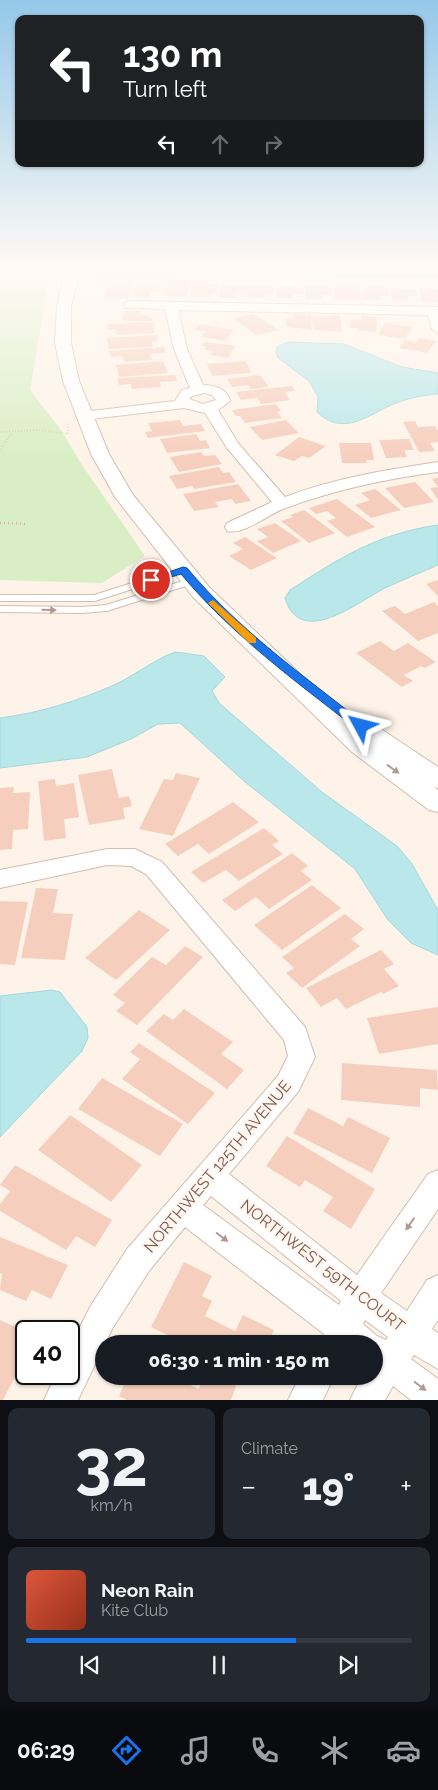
<!DOCTYPE html>
<html lang="en">
<head>
<meta charset="utf-8">
<style>
	:root { --surface:#171b24; --page:#242831; --text:#f1f3f6; --muted:#9ea1a6; --line:#363941; --accent:#1a73e8 }
	body { margin:0; font-family:Raleway,sans-serif; background:var(--page); color:var(--text); height:100vh; display:flex; flex-direction:column; font-size:19px; white-space:nowrap }
	* { box-sizing:border-box; margin:0 }
	p { font-size:16px; color:var(--muted) }
	.icon { flex:none; width:28px; height:28px; fill:none; stroke:currentColor; stroke-width:2; stroke-linecap:round; stroke-linejoin:round }
	.map { position:relative; height:1400px; overflow:hidden }
	.details { display:flex; flex-direction:column; gap:8px; padding:8px; background:#0d0f14; flex:1 }
	.details>* { flex:none }
	.hud { position:absolute; left:15px; top:15px; width:409px; height:152px; border-radius:10px; box-shadow:0 1px 4px #0004; background:#202124; color:#fff; overflow:hidden }
	.speed { position:absolute; left:15px; top:1320px; display:flex; gap:10px; font-size:25px; font-weight:700; text-align:center }
	.speed>* { display:grid; place-content:center; width:65px; height:65px; border-radius:50%; background:var(--surface); box-shadow:0 1px 4px #0004; line-height:1 }
	.speed .limit { border:2px solid #111; border-radius:8px; background:#fff; color:#111 }
	.pin { position:absolute; display:grid; place-items:center; width:42px; height:42px; color:#fff; margin:-21px; border:2px solid #fff; border-radius:50%; box-shadow:0 1px 5px #0007 }
	.me { position:absolute; width:55px; margin:-28px; rotate:308deg; stroke-linejoin:round; filter:drop-shadow(0 0 4px #0008) }
	.turn { display:flex; align-items:center; gap:18px; height:105px; padding:0 25px; font-size:22px }
	.turn .icon { width:65px; height:65px; stroke-width:2.5 }
	.turn b { display:block; font-size:35px; line-height:42px }
	.lanes { display:flex; align-items:center; height:48px; padding:0 25px; background:#0003; justify-content:center; gap:25px; direction:ltr }
	.lanes .off { opacity:.35 }
	.big { font-size:38px; font-weight:800; line-height:1.1 }
	.details .tile { flex:1; display:flex; flex-direction:column; justify-content:center; gap:8px; min-width:0; padding:0 18px; border-radius:10px; background:var(--page) }
	.details .dial { align-items:center; gap:0 }
	.dial b { font-size:65px; line-height:1 }
	.song { display:flex; align-items:center; gap:15px }
	.cover { width:60px; height:60px; border-radius:8px; background:linear-gradient(135deg,hsl(10 70% 55%),hsl(10 70% 35%)) }
	.played { height:5px; border-radius:2px; background:linear-gradient(90deg,var(--accent) 70%,var(--line) 70%) }
	.keys { display:flex; justify-content:space-around; direction:ltr }
	.heat { display:flex; justify-content:space-between; align-items:center; font-size:28px; direction:ltr }
	.details .tiles { flex:1; display:grid; gap:8px; grid-template-columns:1fr 1fr }
	.tile:last-child { grid-column:span 2 }
	.trip { position:absolute; left:95px; top:1335px; width:288px; height:50px; border-radius:25px; background:var(--surface); box-shadow:0 1px 4px #0004; font-weight:800; line-height:50px; text-align:center }
	.menu { display:flex; height:80px; justify-content:space-around; align-items:center; background:#090b0e; color:var(--muted) }
	.menu .icon { width:35px; height:35px }
	.menu .on { color:var(--accent) }
	.menu b { font-size:22px; color:var(--text) }
	.map>svg:first-child { display:block }
</style>
</head>
<body>
<div class="map">
<svg width="438" height="1400" viewBox="0 0 438 1400">
	<rect width="100%" height="100%" fill="#fef3e8"/>
	<path fill="#d9eec4" d="M0 267H51L30 390 61 430 82 465 145 556 102 583 0 580Z"/>
	<path fill="#bae7ea" stroke="#9fd9dd" d="M105 267H438V278L116 272 107 271Z
		M288 342 344 344 402 367 438 373V394C424 395 409 398 396 403 369 414 344 438 317 412L318 397 309 381 278 358 276 353 277 347Z
		M438 525V565C420 573 402 580 385 588 358 602 300 649 285 598L290 590C341 557 377 534 438 525Z
		M175 652 204 656 225 677 212 691 219 703 322 792 397 846 412 864 438 910V955L411 943 388 920 355 869 245 782 180 723 158 724 131 739 87 757 0 768V718C39 713 78 701 114 685 136 675 153 660 175 652Z
		M52 990 60 992 87 1027 88 1038 82 1051 0 1137V996Z"/>
	<path fill="#f6cebd" d="M166 278 189 279 186 297 162 296Z
		M108 284 132 285 128 299 104 298Z
		M192 284H217L216 294H211L210 297H190Z
		M136 285H161L160 292H151L149 297H133Z
		M249 285 274 287V294H265V298H248Z
		M221 286H246V293H236V298H219Z
		M306 286H331V295H322V299H305Z
		M277 287H303V294H293V299L277 298Z
		M334 287H360L361 300H335Z
		M362 287H387L389 296H380L381 300H363Z
		M419 288 438 290V302L421 301Z
		M391 289H416L417 296H408L409 301H392Z
		M124 311H141L140 315H149L148 318H153L152 321H122Z
		M254 314 278 330 257 335 233 319Z
		M293 314 311 315 312 330 286 327V318L293 319Z
		M330 315H340L342 332 314 330 313 316 331 318Z
		M361 316 378 317 376 332 358 331 359 328H349L351 319 361 320Z
		M154 322V333L117 335 116 329 107 330V324Z
		M385 323 412 327 405 339 378 335Z
		M199 324 234 330 225 341 201 337 206 331 194 330Z
		M157 335 158 341 152 342 153 347 109 349 107 338Z
		M419 338 436 341 427 353 399 348 405 340 416 342Z
		M205 342 236 346 228 358 210 355 213 351 205 350 207 347 202 346Z
		M164 347 166 353 150 354 152 360 124 362 122 356 111 357 109 351Z
		M163 361 168 373 119 377 116 365Z
		M246 361 251 373 212 376 207 364Z
		M175 375 177 381 160 382 161 387 132 389 131 384 119 385 117 378Z
		M260 375 269 387 251 389 248 385 232 387 227 379Z
		M292 386 295 391 285 392 290 400 261 404 257 398 241 400 236 392Z
		M276 404 281 411 277 412 282 418 245 423 240 416H236L232 410Z
		M180 420 183 426 201 424 205 431 148 438 145 432 152 431 148 423Z
		M286 420 299 433 262 440 250 427Z
		M415 421 418 427 435 426 438 431V442L430 443 435 451 419 452 403 422Z
		M196 434 200 441 206 440 210 448 167 453 160 439Z
		M299 437 326 446 309 458 302 456 294 461 275 455Z
		M409 439 414 450H404L407 457 386 458 379 440Z
		M339 443H371L374 460H366L367 463H342Z
		M201 452 204 456 215 455 222 464 179 472 170 457Z
		M219 467 223 473 229 472 236 482 194 489 192 486 177 489 169 476Z
		M438 478V500L430 488 438 487 432 479Z
		M415 482 434 502 404 508 385 488Z
		M238 484 251 501 235 504 232 499 215 502 219 507 194 511 183 494Z
		M375 489 401 510 371 518 355 505 370 500 361 493Z
		M337 499 375 527 347 537 327 521 336 518 327 511 316 514 309 508Z
		M304 510 335 533 309 543 281 521 293 517 290 515Z
		M275 523 301 541 273 553 257 541 268 537 257 529Z
		M245 537 277 558 251 570 229 556 243 549 233 543Z
		M438 580V596L426 584Z
		M434 602 438 606V633L418 641 382 611 395 606 405 614Z
		M380 641 394 651 408 643 436 662 425 668 421 666 404 675 413 681 402 687 356 653Z
		M112 769 119 798 129 796 132 806 123 808 125 819 89 825 78 775Z
		M176 773 200 778 173 836 139 829 164 779 173 780Z
		M55 779 56 786 74 783 79 817 64 819 66 838 44 841 38 781Z
		M14 787 13 793 30 792 28 829 13 830 12 849 0 850V788Z
		M233 802 259 822 209 854 198 844 178 856 165 844Z
		M264 828 279 841 272 845 283 854 239 881 226 870 203 883 191 872Z
		M292 853 308 866 301 871 312 880 269 909 256 897 235 911 222 900Z
		M312 885 341 908 282 950 254 925Z
		M36 888 58 889 53 913 73 914 65 960 21 958Z
		M0 901 28 902 15 965 0 964Z
		M139 910 170 930 116 980 85 958Z
		M345 914 364 929 351 939 360 946 302 988 286 973 294 968 282 957Z
		M185 946 203 957 137 1025 116 1011 125 1003 113 995 152 957 166 965Z
		M381 950 394 964 384 969 399 986 383 994 381 992 346 1009 337 998 321 1007 306 988Z
		M438 1007V1044L379 1054 367 1018Z
		M184 1009 233 1042 221 1054 244 1070 227 1089 146 1031 164 1014 173 1020Z
		M139 1043 215 1093 188 1124 122 1079 140 1059 130 1052Z
		M342 1063 437 1070 438 1090 420 1088V1107L341 1100Z
		M102 1078 183 1124 160 1156 78 1109Z
		M308 1108 343 1126 348 1117 390 1138 372 1173 293 1133Z
		M70 1115 142 1165 111 1202 38 1150Z
		M287 1136 375 1189 351 1229 323 1211 333 1197 305 1180 300 1187 266 1166Z
		M15 1165 112 1220 95 1247 76 1236 66 1250 0 1211V1204L10 1191 0 1185Z
		M0 1237 68 1265 51 1299 32 1290 26 1301 0 1290 2 1274 0 1273Z
		M184 1262 212 1276 202 1296 212 1301 205 1316 235 1331 243 1315 274 1330 268 1344H186L151 1327Z
		M0 1320 26 1332V1355L3 1400H0Z
		M128 1376H171L199 1389 204 1376H214L236 1386 231 1400H127L119 1396Z"/>
	<g fill="none" stroke-linecap="round" stroke-linejoin="round">
		<g stroke="#d4bcae" stroke-width="2">
			<path id="service" d="M183 567 186 568 187 570 186 572 95 601H0V595H94Z
				M192 578 195 579 196 581 195 583 107 611 82 613 0 612V606L82 607 106 605Z"/>
		</g>
		<g stroke="#d4bcae" stroke-width="2">
			<path id="minor" d="M130 301 438 307V333L432 329 428 315 178 310 187 349 203 385C214 385 228 389 230 401L218 410 238 443 285 497C334 478 386 470 438 462V472C385 479 333 490 283 509 267 515 244 535 227 531L225 527 227 523 272 502 227 448 205 413 184 408 83 420 76 416 83 412 175 401 182 390 190 388 174 349 165 309 126 308 124 305 126 302ZM205 393 212 395 216 400 203 404 189 399 192 396Z
				M107 849H135L162 862 305 1027 315 1057 298 1092 229 1174 357 1275 428 1174 438 1170V1209L381 1293 407 1311 427 1280 438 1275V1320L432 1329 438 1333V1369L414 1355 411 1359 438 1379V1400H411L393 1386 385 1400H350L362 1376H374V1344H320L324 1334 185 1227 149 1271 112 1329 78 1400H44L56 1374H69V1349L90 1307 127 1249 278 1076 288 1056 284 1040 146 874 131 866 107 865 0 888V870ZM211 1196 341 1301 339 1305 203 1205ZM365 1320 388 1337 386 1340 377 1336 363 1324Z
				M300 1376H334L323 1400H288Z"/>
		</g>
		<g stroke="#d4bcae" stroke-width="2">
			<path id="tertiary" d="M66 267H80L71 306V343L79 381 109 454 133 495 209 587 359 730 369 725 378 727 438 767V788L434 787 438 790V812L429 810 352 752 193 597 115 497 91 454 63 381 55 343 57 306Z"/>
		</g>
		<path stroke="#dcb19f" stroke-width="2" stroke-dasharray="0.5 2.5" stroke-linecap="butt" d="M0 432 40 430 68 434 67 422
			M0 449 12 433"/>
		<path stroke="#dcb19f" stroke-width="2.5" stroke-dasharray="1 3" stroke-linecap="butt" d="M0 523 28 524"/>
		<use href="#service" fill="#fff" fill-rule="evenodd"/>
		<use href="#minor" fill="#fff" fill-rule="evenodd"/>
		<use href="#tertiary" fill="#fff" fill-rule="evenodd"/>
	</g>
	<defs><path id="oneway-solid" d="M-6-.8H1V-3.2L6.5 0L1 3.2V.8H-6Z" transform="scale(1.25)"/></defs>
	<g fill="#b09a92">
		<use href="#oneway-solid" transform="translate(49 610) rotate(1)"/>
		<use href="#oneway-solid" transform="translate(393 769) rotate(36)"/>
		<use href="#oneway-solid" transform="translate(410 1224) rotate(125)"/>
		<use href="#oneway-solid" transform="translate(222 1237) rotate(37)"/>
		<use href="#oneway-solid" transform="translate(420 1386) rotate(37)"/>
	</g>
	<linearGradient id="sky" x2="0" y2="1"><stop stop-color="#95c8e9"/><stop offset="0.58" stop-color="#fffaf5"/><stop offset="1" stop-color="#fffaf5" stop-opacity="0"/></linearGradient>
	<rect width="438" height="463" fill="url(#sky)"/>
	<path fill="#1a73e8" stroke="#114b97" d="M183 567 187 568C238 629 302 675 365 724V729H357C295 681 231 634 181 574L151 583 146 580Z"/>
	<path fill="#f59e0b" d="M213 600 256 638V643H249L210 605 208 603Z"/>
	<g text-anchor="middle" stroke-width="5" stroke-linejoin="round" paint-order="stroke">
		<g font-size="16" fill="#7b5649" stroke="#fff7f0">
			<text transform="translate(217 1166) rotate(-50)" y="6">NORTHWEST 125TH AVENUE</text>
			<text transform="translate(323 1265) rotate(38)" y="6">NORTHWEST 59TH COURT</text>
		</g>
	</g>
</svg>
<div class="speed"><div class="limit">40</div></div>
<div class="pin" style="left:151px;top:580px;background:#d93025"><svg class="icon" aria-label="arrive" viewBox="0 0 24 24"><path d="M6 21V4h12l-3 4 3 4H6"/></svg></div>
<svg class="me" style="left:361px;top:726px" viewBox="-20 -20 40 40"><path d="M0-17L14 15 0 8-14 15z" fill="#1a73e8" stroke="#fff" stroke-width="4"/></svg>
<div class="trip">06:30 · 1 min · 150 m</div>
<div class="hud">
<div class="turn"><svg class="icon" aria-label="left" viewBox="0 0 24 24"><path d="M17 20v-9H6M10 6l-5 5 5 5"/></svg><div><b>130 m</b>Turn left</div></div>
<div class="lanes"><svg class="icon" aria-label="left" viewBox="0 0 24 24"><path d="M17 20v-9H6M10 6l-5 5 5 5"/></svg><svg class="icon off" aria-label="ahead" viewBox="0 0 24 24"><path d="M12 20V5M6 11l6-6 6 6"/></svg><svg class="icon off" aria-label="right" viewBox="0 0 24 24"><path d="M7 20v-9h11M14 6l5 5-5 5"/></svg></div>
</div>
</div>
<section class="details">
<div class="tiles">
<div class="tile dial"><b>32</b><p>km/h</p></div>
<div class="tile"><p>Climate</p>
<div class="heat"><a>−</a><b class="big">19°</b><a>+</a></div>
</div>
<div class="tile">
<div class="song"><i class="cover"></i><div><b>Neon Rain</b><p>Kite Club</p></div></div>
<div class="played"></div>
<div class="keys"><svg class="icon" aria-label="previous" viewBox="0 0 24 24"><path d="M18 5L8 12l10 7zM5 5v14"/></svg><svg class="icon" aria-label="pause" viewBox="0 0 24 24"><path d="M8 5v14M16 5v14"/></svg><svg class="icon" aria-label="next" viewBox="0 0 24 24"><path d="M6 5l10 7-10 7zM19 5v14"/></svg></div>
</div>
</div>
</section>
<nav class="menu">
<b>06:29</b>
<svg class="icon on" aria-label="directions" viewBox="0 0 24 24"><path d="M12 3l9 9-9 9-9-9zM9 14v-3h6M13 9l2 2-2 2"/></svg>
<svg class="icon" aria-label="music" viewBox="0 0 24 24"><path d="M9 18V5l10-2v13"/><circle cx="6" cy="18" r="3"/><circle cx="16" cy="16" r="3"/></svg>
<svg class="icon" aria-label="phone" viewBox="0 0 24 24"><path d="M5 4h4l2 5-3 2q2 4 5 5l2-3 5 2v4C11 20 4 13 5 4z"/></svg>
<svg class="icon" aria-label="climate" viewBox="0 0 24 24"><path d="M12 3v18M4 7l16 10M4 17L20 7"/></svg>
<svg class="icon" aria-label="car" viewBox="0 0 24 24"><path d="M5 17H2v-5l4-1 3-4h7l3 4 3 1v5h-3M9 17h6M6 11h13"/><circle cx="7" cy="17" r="2"/><circle cx="17" cy="17" r="2"/></svg>
</nav>
</body>
</html>
